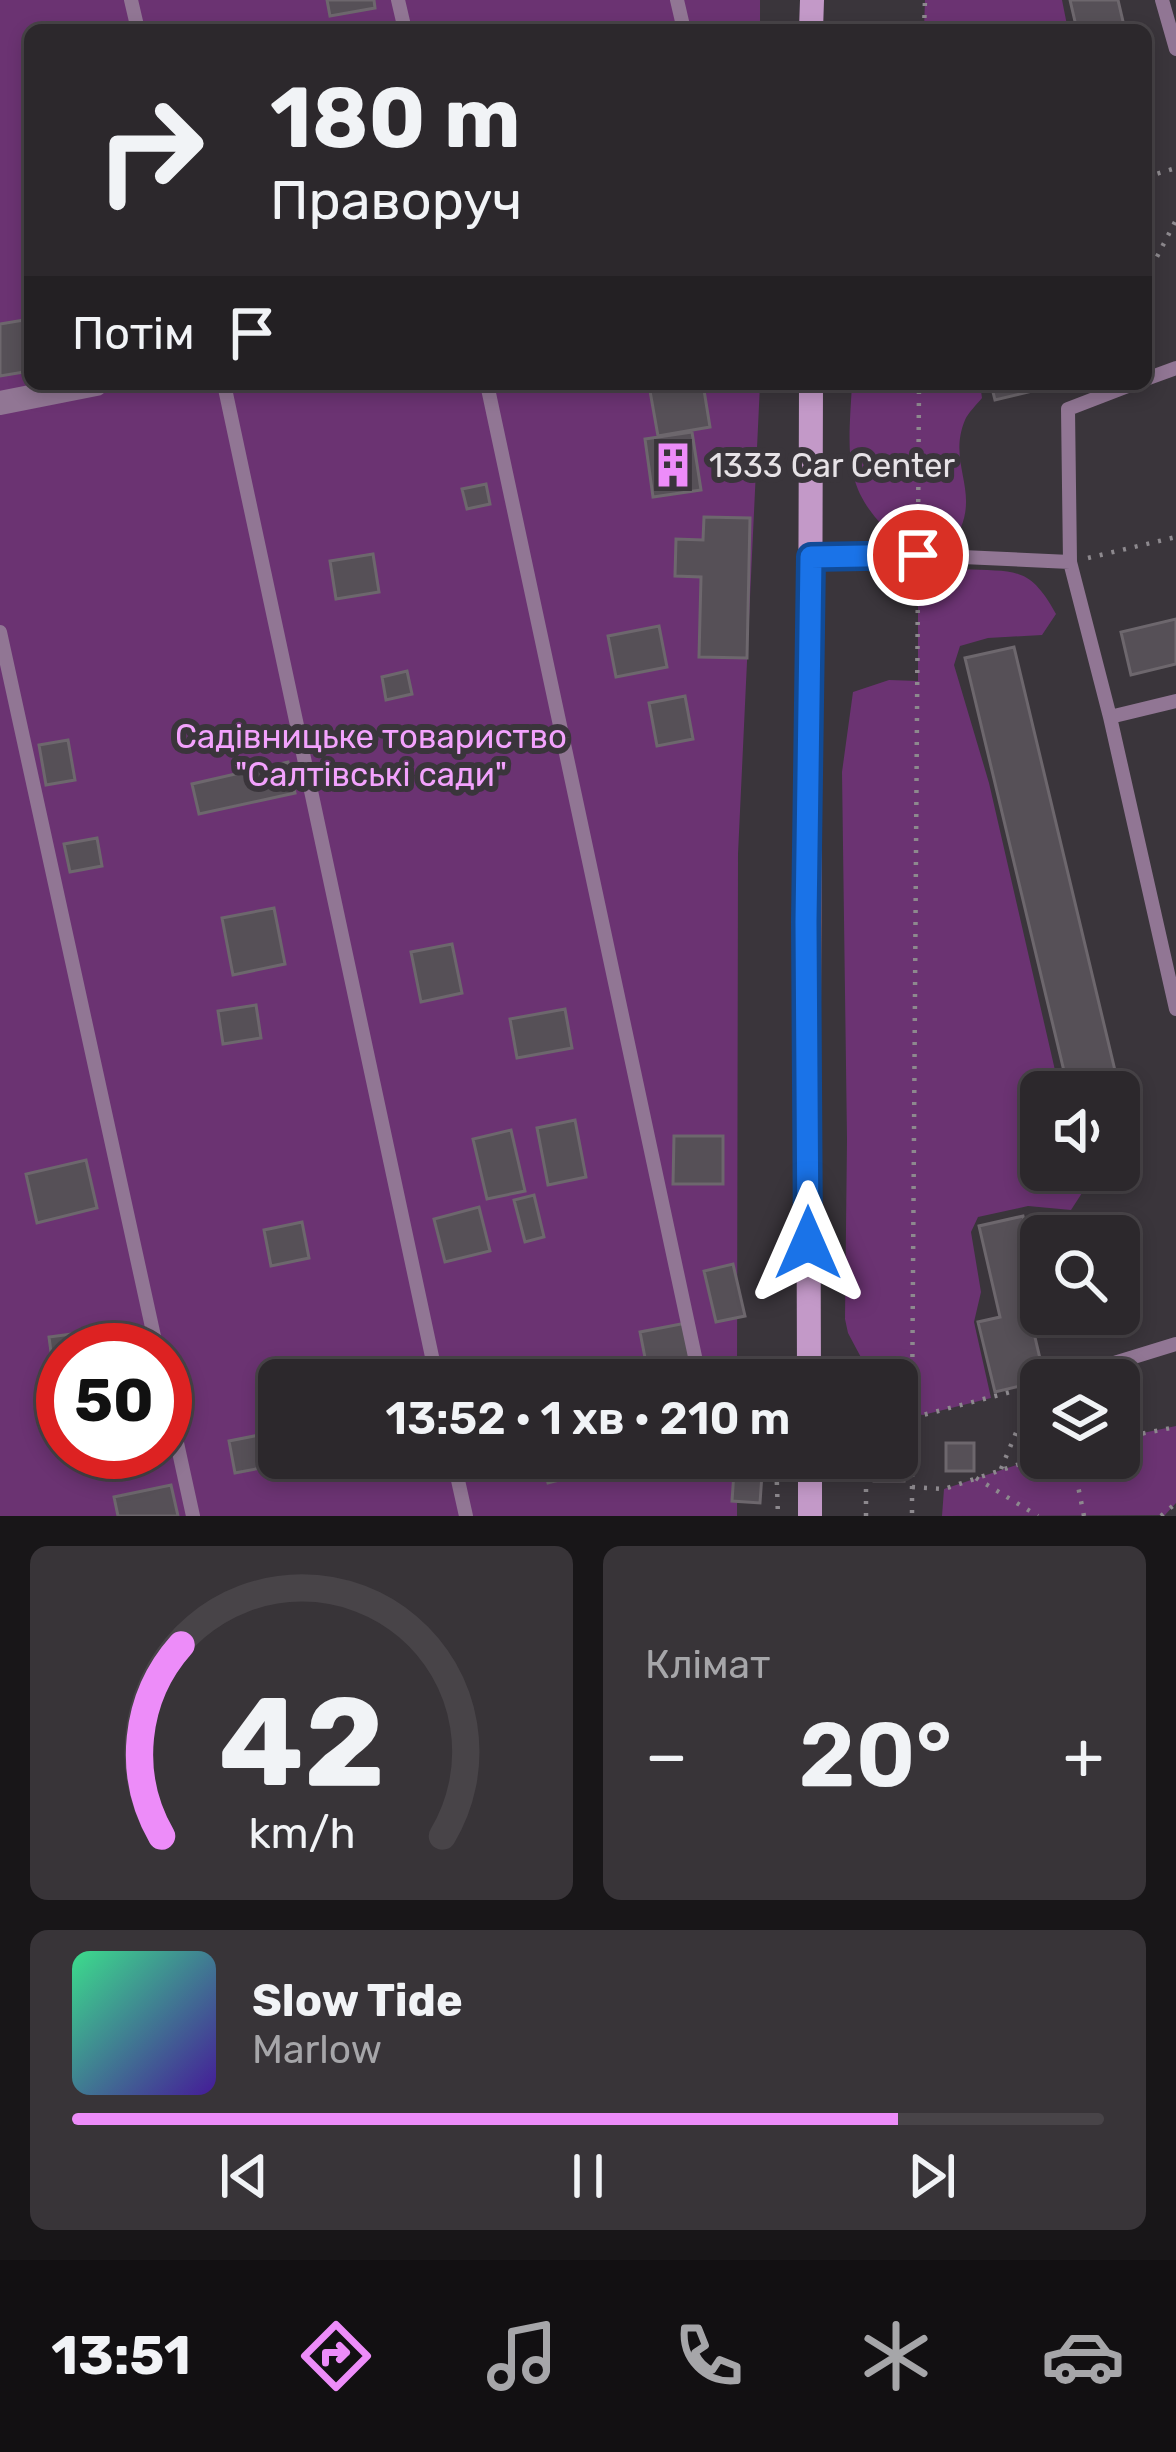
<!DOCTYPE html>
<html lang="uk">
<head>
<meta charset="utf-8">
<style>
	:root { --surface:#2c282c; --page:#383438; --text:#f1f3f6; --muted:#a6a6a9; --line:#484448; --accent:#ed8cf9 }
	body { margin:0; font-family:Rubik,sans-serif; background:var(--page); color:var(--text); height:100vh; display:flex; flex-direction:column; font-size:45px; white-space:nowrap }
	* { box-sizing:border-box; margin:0 }
	p { font-size:39px; color:var(--muted) }
	.icon { flex:none; width:66px; height:66px; fill:none; stroke:currentColor; stroke-width:2; stroke-linecap:round; stroke-linejoin:round }
	.map { position:relative; height:1516px; overflow:hidden }
	.drawer { display:flex; flex-direction:column; gap:30px; padding:30px; background:#181618; flex:1 }
	.drawer>* { flex:none }
	.guide { position:absolute; left:24px; top:24px; width:1128px; height:366px; border-radius:18px; box-shadow:0 6px 18px #0003,0 0 0 3px var(--line); background:#2c282c; color:var(--text); overflow:hidden }
	.controls { position:absolute; left:1020px; top:1071px; display:grid; gap:24px }
	.controls a { display:grid; place-items:center; width:120px; height:120px; border-radius:18px; background:var(--surface); box-shadow:0 6px 18px #0003,0 0 0 3px var(--line); font-size:60px }
	.speed { position:absolute; left:36px; top:1323px; display:flex; gap:24px; font-size:60px; font-weight:700; text-align:center }
	.speed>* { display:grid; place-content:center; width:156px; height:156px; border-radius:50%; background:var(--surface); box-shadow:0 6px 18px #0003,0 0 0 3px var(--line); line-height:1 }
	.speed .limit { border:18px solid #d22; background:#fff; color:#111 }
	.pin { position:absolute; display:grid; place-items:center; width:102px; height:102px; color:#fff; margin:-51px; border:6px solid #fff; border-radius:50%; box-shadow:0 3px 12px #0007 }
	.me { position:absolute; width:132px; margin:-66px; rotate:0deg; stroke-linejoin:round; filter:drop-shadow(0 0 9px #0008) }
	.turn { display:flex; align-items:center; gap:42px; height:252px; padding:0 48px; font-size:54px }
	.turn .icon { width:156px; height:156px; stroke-width:2.5 }
	.turn b { display:block; font-size:84px; line-height:102px }
	.then { display:flex; align-items:center; height:114px; padding:0 48px; background:#0003; gap:24px; font-size:45px }
	.big { font-size:90px; font-weight:600; line-height:1.1 }
	.drawer .widget { flex:1; display:flex; flex-direction:column; justify-content:center; gap:18px; min-width:0; padding:0 42px; border-radius:18px; background:var(--page) }
	.drawer .dial { align-items:center; gap:0 }
	.dial svg { height:312px; overflow:visible; fill:none; stroke:var(--line); stroke-width:7; stroke-linecap:round; text-anchor:middle }
	.dial text { fill:var(--text); stroke:none }
	.song { display:flex; align-items:center; gap:36px }
	.cover { width:144px; height:144px; border-radius:18px; background:linear-gradient(135deg,hsl(150 70% 55%),hsl(260 70% 35%)) }
	.played { height:12px; border-radius:6px; background:linear-gradient(90deg,var(--accent) 80%,var(--line) 80%) }
	.keys { display:flex; justify-content:space-around; direction:ltr }
	.heat { display:flex; justify-content:space-between; align-items:center; font-size:66px; direction:ltr }
	.drawer .tiles { flex:1; display:grid; gap:30px; grid-template-columns:1fr 1fr }
	.widget:last-child { grid-column:span 2 }
	.trip { position:absolute; left:258px; top:1359px; width:660px; height:120px; border-radius:18px; background:var(--surface); box-shadow:0 6px 18px #0003,0 0 0 3px var(--line); font-weight:600; line-height:120px; text-align:center }
	.tab-bar { display:flex; height:192px; justify-content:space-around; align-items:center; background:#121012; color:var(--muted) }
	.tab-bar .icon { width:84px; height:84px }
	.tab-bar .on { color:var(--accent) }
	.tab-bar b { font-size:54px; color:var(--text) }
	.map>svg:first-child { display:block }
</style>
</head>
<body>
<div class="map">
<svg width="1176" height="1516" viewBox="0 0 1176 1516">
	<rect width="100%" height="100%" fill="#3a353b"/>
	<path fill="#6b3372" fill-rule="evenodd" d="M0 0H760V30H30V384H760L738 854 737 1380H279V1458H737V1516H0ZM63 1350H165V1452H63Z
		M925 0H1062L1068 30H924Z
		M852 384H980L982 398C977 404 968 413 965 420 945 468 988 496 949 548L905 546C841 494 848 459 852 384Z
		M962 569C1015 572 1029 565 1056 614L1042 635 988 638 960 646 954 665 989 783 1060 1092H1041V1170H1082V1193L1071 1210 1028 1206 978 1217 971 1232 981 1292 974 1322 991 1398 923 1415 912 1413V1394H897V1380H873L848 1333 845 1319 847 1139 842 772 853 692 889 680 918 681V580Z
		M1176 1426V1503L1165 1515 942 1516 944 1489 1041 1457 1119 1458V1438Z"/>
	<path fill="#565057" stroke="#6d676d" stroke-width="3" d="M327 0H374L375 8 330 16Z
		M1070 0H1118L1125 30H1077Z
		M30 319V371L0 376V324Z
		M703 384 710 427 658 436 650 391Z
		M991 384H1044L1045 388 995 400Z
		M692 432 701 490 653 497 645 439Z
		M486 484 490 504 467 509 462 489Z
		M704 517 750 518 747 658 699 657 701 577 675 576 676 539 703 540Z
		M373 554 379 592 336 599 330 561Z
		M1176 619V664L1131 675 1121 632Z
		M659 626 667 667 616 677 608 636Z
		M1014 647 1133 1146 1119 1149V1092H1069L965 658Z
		M407 671 412 694 386 700 382 677Z
		M685 696 693 739 657 746 649 703Z
		M68 740 75 780 46 785 39 745Z
		M288 762 295 793 199 814 192 784Z
		M97 838 102 866 70 872 64 844Z
		M274 908 285 964 233 975 222 918Z
		M452 944 462 993 421 1002 411 952Z
		M256 1005 261 1038 223 1044 218 1011Z
		M565 1009 572 1048 517 1058 510 1019Z
		M575 1120 586 1177 548 1185 537 1128Z
		M511 1130 525 1191 487 1199 473 1139Z
		M674 1136H723V1184H673Z
		M86 1160 97 1208 37 1223 26 1174Z
		M534 1195 544 1237 525 1242 514 1200Z
		M479 1207 490 1251 445 1262 434 1219Z
		M1023 1216 1041 1287V1313L1030 1316 1045 1380 995 1392 978 1322 1000 1317 979 1226Z
		M302 1222 309 1258 271 1266 264 1230Z
		M733 1264 745 1316 716 1322 704 1271Z
		M686 1323 693 1359 647 1368 640 1332Z
		M95 1331 98 1350H63V1374L54 1375 49 1337Z
		M903 1398 904 1481H874L873 1458H897V1399Z
		M279 1431V1458H286L287 1463 235 1473 229 1441Z
		M946 1443H974V1471H946Z
		M541 1458H574L579 1475 548 1483Z
		M734 1472 762 1474 760 1503 732 1501Z
		M171 1485 178 1516H118L114 1497Z"/>
	<g fill="none" stroke-linecap="round" stroke-linejoin="round">
		<path stroke="#8d898e" stroke-width="4.5" stroke-dasharray="3 9" stroke-linecap="butt" d="M924 30 925 0
			M1146 177 1176 168
			M1146 278 1176 220
			M918 538 919 384
			M1088 558 1176 537
			M918 574 912 1413 923 1415 1041 1384
			M897 1394H912
			M912 1414V1516
			M1119 1438 1176 1427
			M776 1458 778 1516
			M1058 1458 1074 1466 1088 1458
			M1074 1466 1084 1516
			M1001 1469 1025 1411 1041 1396
			M976 1478 1038 1516
			M912 1487 944 1489 1041 1457
			M866 1516V1458
			M1161 1516 1176 1503"/>
		<path stroke="#917694" stroke-width="14" d="M131 0 138 30
			M398 0 405 30
			M677 0 684 30
			M1162 0 1176 49
			M1146 379 1176 368
			M224 384 437 1380
			M487 384 700 1380
			M1133 384 1068 409 1070 562 1110 717 1176 1009
			M811 557 918 555 1070 562
			M0 632 157 1350
			M1110 717 1176 701
			M1059 1380 1176 1344
			M165 1388 193 1516
			M453 1458 466 1516"/>
		<path stroke="#917694" stroke-width="24" d="M0 403 96 384"/>
		<path stroke="#c399c8" stroke-width="24" d="M811 30 812 0
			M809 1380C807 1048 811 716 811 384
			M810 1458V1516"/>
	</g>
	<g fill="none" stroke-linecap="round" stroke-linejoin="round">
		<g stroke="#114b97" stroke-width="30">
			<path id="route" d="M808 1243 806 922 811 557 918 555"/>
		</g>
		<use href="#route" stroke="#1a73e8" stroke-width="21"/>
	</g>
	<defs>
		<g id="building-bare" transform="scale(3.6)"><path d="M-4-6H4V6H1V3H-1V6H-4ZM-2.5-4.3h1.7v1.8h-1.7ZM.8-4.3h1.7v1.8H.8ZM-2.5-1h1.7V.8h-1.7ZM.8-1h1.7V.8H.8Z" fill="#ed8cf9" stroke="#3a353b" stroke-width="2.5" paint-order="stroke"/></g>
	</defs>
	<g fill-rule="evenodd">
		<use href="#building-bare" x="673" y="465"/>
	</g>
	<g text-anchor="middle" stroke-width="12" stroke-linejoin="round" paint-order="stroke">
		<g font-size="33" fill="#e6e2e6" stroke="#3a353b" text-anchor="start">
			<text x="709" y="477">1333 Car Center</text>
		</g>
		<g font-size="33" fill="#f3a2fd" stroke="#3a353b">
			<text x="371" y="748">Садівницьке товариство<tspan x="371" dy="38">"Салтівські сади"</tspan></text>
		</g>
	</g>
</svg>
<div class="controls">
<a><svg class="icon" aria-label="sound" viewBox="0 0 24 24"><path d="M4 9h4l5-4v14l-5-4H4zM17 9q2 3 0 6"/></svg></a>
<a><svg class="icon" aria-label="search" viewBox="0 0 24 24"><circle cx="10" cy="10" r="6"/><path d="M15 15l6 6"/></svg></a>
<a><svg class="icon" aria-label="layers" viewBox="0 0 24 24"><path d="M12 4l9 5-9 5-9-5zM3 14l9 5 9-5"/></svg></a>
</div>
<div class="speed"><div class="limit">50</div></div>
<div class="pin" style="left:918px;top:555px;background:#d93025"><svg class="icon" aria-label="arrive" viewBox="0 0 24 24"><path d="M6 21V4h12l-3 4 3 4H6"/></svg></div>
<svg class="me" style="left:808px;top:1243px" viewBox="-20 -20 40 40"><path d="M0-17L14 15 0 8-14 15z" fill="#1a73e8" stroke="#fff" stroke-width="4"/></svg>
<div class="trip">13:52 · 1 хв · 210 m</div>
<div class="guide">
<div class="turn"><svg class="icon" aria-label="right" viewBox="0 0 24 24"><path d="M7 20v-9h11M14 6l5 5-5 5"/></svg><div><b>180 m</b>Праворуч</div></div>
<div class="then">Потім<svg class="icon" aria-label="arrive" viewBox="0 0 24 24"><path d="M6 21V4h12l-3 4 3 4H6"/></svg></div>
</div>
</div>
<section class="drawer">
<div class="tiles">
<div class="widget dial"><svg viewBox="0 0 100 80">
<path d="M14 69A42 42 0 1 1 86 69"/>
<path d="M14 69A42 42 0 0 1 19 20" stroke="#ed8cf9"/>
<text x="50" y="56" font-size="32" font-weight="700">42</text>
<text x="50" y="72" font-size="11">km/h</text>
</svg></div>
<div class="widget"><p>Клімат</p>
<div class="heat"><a>−</a><b class="big">20°</b><a>+</a></div>
</div>
<div class="widget">
<div class="song"><i class="cover"></i><div><b>Slow Tide</b><p>Marlow</p></div></div>
<div class="played"></div>
<div class="keys"><svg class="icon" aria-label="previous" viewBox="0 0 24 24"><path d="M18 5L8 12l10 7zM5 5v14"/></svg><svg class="icon" aria-label="pause" viewBox="0 0 24 24"><path d="M8 5v14M16 5v14"/></svg><svg class="icon" aria-label="next" viewBox="0 0 24 24"><path d="M6 5l10 7-10 7zM19 5v14"/></svg></div>
</div>
</div>
</section>
<nav class="tab-bar">
<b>13:51</b>
<svg class="icon on" aria-label="directions" viewBox="0 0 24 24"><path d="M12 3l9 9-9 9-9-9zM9 14v-3h6M13 9l2 2-2 2"/></svg>
<svg class="icon" aria-label="music" viewBox="0 0 24 24"><path d="M9 18V5l10-2v13"/><circle cx="6" cy="18" r="3"/><circle cx="16" cy="16" r="3"/></svg>
<svg class="icon" aria-label="phone" viewBox="0 0 24 24"><path d="M5 4h4l2 5-3 2q2 4 5 5l2-3 5 2v4C11 20 4 13 5 4z"/></svg>
<svg class="icon" aria-label="climate" viewBox="0 0 24 24"><path d="M12 3v18M4 7l16 10M4 17L20 7"/></svg>
<svg class="icon" aria-label="car" viewBox="0 0 24 24"><path d="M5 17H2v-5l4-1 3-4h7l3 4 3 1v5h-3M9 17h6M6 11h13"/><circle cx="7" cy="17" r="2"/><circle cx="17" cy="17" r="2"/></svg>
</nav>
</body>
</html>
